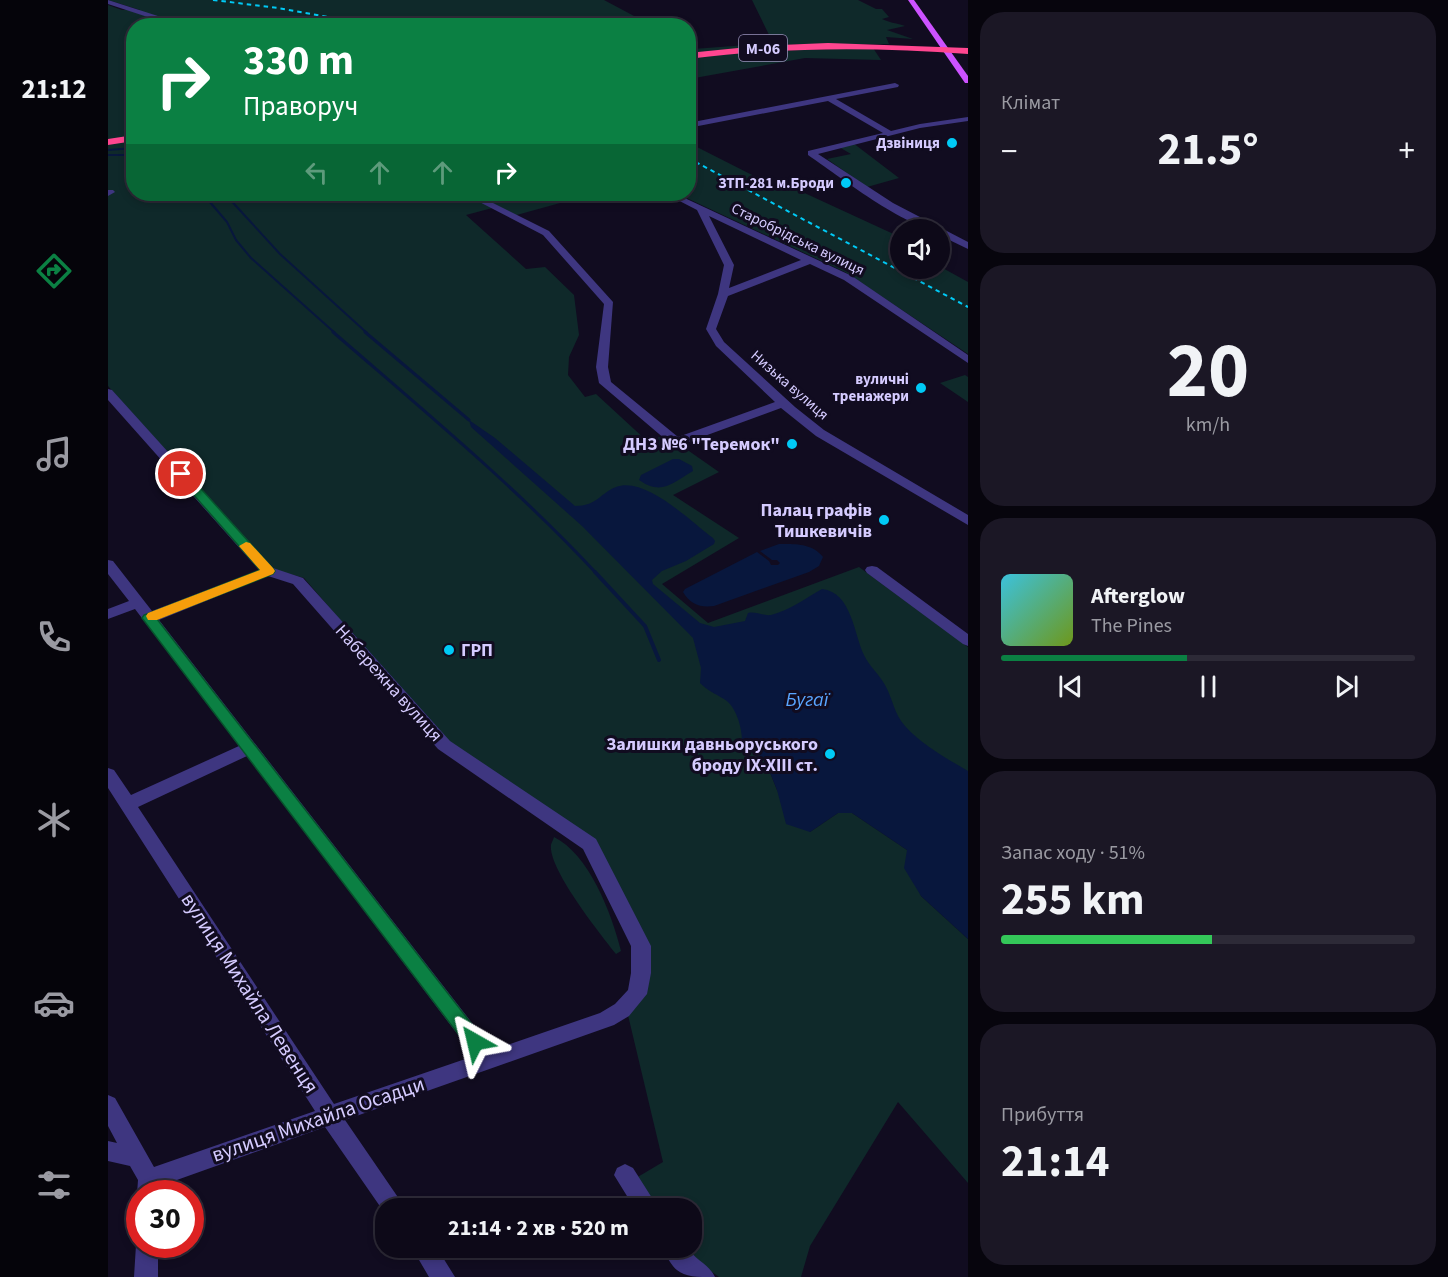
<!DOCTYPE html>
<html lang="uk">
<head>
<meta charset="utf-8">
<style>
	:root { --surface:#0d0918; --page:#1b1725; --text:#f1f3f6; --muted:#9a9aa2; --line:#2d2a37; --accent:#0b8043 }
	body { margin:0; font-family:"Source Sans 3",sans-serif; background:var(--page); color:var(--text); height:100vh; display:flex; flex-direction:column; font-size:22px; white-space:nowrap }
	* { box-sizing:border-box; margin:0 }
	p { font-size:20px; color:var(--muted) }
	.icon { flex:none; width:33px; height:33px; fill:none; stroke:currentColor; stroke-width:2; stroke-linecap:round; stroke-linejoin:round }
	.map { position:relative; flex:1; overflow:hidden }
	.drawer { display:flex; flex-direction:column; gap:12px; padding:12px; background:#07050d; width:480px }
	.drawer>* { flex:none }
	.banner { position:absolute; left:18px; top:18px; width:570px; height:183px; border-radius:24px; box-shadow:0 3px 9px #0003,0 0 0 2px var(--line); background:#0b8043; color:#fff; overflow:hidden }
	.controls { position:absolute; left:782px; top:219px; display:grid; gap:12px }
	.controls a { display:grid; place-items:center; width:60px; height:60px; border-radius:50%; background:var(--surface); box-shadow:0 3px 9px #0003,0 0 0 2px var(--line); font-size:30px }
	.speed { position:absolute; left:18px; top:1180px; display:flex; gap:12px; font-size:30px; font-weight:700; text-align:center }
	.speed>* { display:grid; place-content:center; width:78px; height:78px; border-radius:50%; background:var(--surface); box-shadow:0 3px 9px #0003,0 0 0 2px var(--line); line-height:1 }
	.speed .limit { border:9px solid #d22; background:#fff; color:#111 }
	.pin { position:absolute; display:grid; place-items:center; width:51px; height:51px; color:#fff; margin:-26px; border:3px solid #fff; border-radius:50%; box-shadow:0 2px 6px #0007 }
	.me { position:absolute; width:66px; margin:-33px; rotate:323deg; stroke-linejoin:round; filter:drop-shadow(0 0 4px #0008) }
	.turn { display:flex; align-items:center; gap:21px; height:126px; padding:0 18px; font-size:27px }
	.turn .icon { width:78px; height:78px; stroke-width:2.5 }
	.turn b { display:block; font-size:42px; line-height:51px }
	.lanes { display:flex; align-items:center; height:57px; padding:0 18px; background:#0003; justify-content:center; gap:30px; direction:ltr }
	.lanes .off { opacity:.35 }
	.big { font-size:45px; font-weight:700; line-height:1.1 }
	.drawer .tile { flex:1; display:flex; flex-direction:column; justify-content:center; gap:9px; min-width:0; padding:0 21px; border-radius:24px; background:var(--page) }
	.drawer .dial { align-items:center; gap:0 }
	.dial b { font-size:78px; line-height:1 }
	.song { display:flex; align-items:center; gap:18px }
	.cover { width:72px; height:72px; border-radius:9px; background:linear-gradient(135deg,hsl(190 70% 55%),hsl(80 70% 35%)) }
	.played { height:6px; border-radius:3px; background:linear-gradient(90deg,var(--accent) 45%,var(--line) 45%) }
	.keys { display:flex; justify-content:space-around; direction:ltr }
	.heat { display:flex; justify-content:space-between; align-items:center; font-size:33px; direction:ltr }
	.charge { height:9px; border-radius:4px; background:linear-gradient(90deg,#34c759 51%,var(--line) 0) }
	.trip { position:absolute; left:267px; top:1198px; width:327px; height:60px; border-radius:24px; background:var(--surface); box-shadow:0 3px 9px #0003,0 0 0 2px var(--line); font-weight:700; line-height:60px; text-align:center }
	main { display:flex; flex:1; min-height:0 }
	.dock { display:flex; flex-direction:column; width:108px; justify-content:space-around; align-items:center; background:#05040a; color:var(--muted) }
	.dock .icon { width:42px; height:42px }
	.dock .active { color:var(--accent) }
	.dock b { font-size:27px; color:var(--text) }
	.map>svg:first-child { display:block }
</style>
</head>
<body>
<main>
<nav class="dock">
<b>21:12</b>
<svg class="icon active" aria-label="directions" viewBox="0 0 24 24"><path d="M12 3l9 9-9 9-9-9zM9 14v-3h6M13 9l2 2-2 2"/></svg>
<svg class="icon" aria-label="music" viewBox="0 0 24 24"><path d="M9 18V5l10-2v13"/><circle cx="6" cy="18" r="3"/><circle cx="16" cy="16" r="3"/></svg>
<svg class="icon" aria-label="phone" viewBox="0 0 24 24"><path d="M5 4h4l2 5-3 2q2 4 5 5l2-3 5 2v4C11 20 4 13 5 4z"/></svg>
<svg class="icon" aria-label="climate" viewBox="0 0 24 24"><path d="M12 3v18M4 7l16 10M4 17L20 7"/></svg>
<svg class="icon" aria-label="car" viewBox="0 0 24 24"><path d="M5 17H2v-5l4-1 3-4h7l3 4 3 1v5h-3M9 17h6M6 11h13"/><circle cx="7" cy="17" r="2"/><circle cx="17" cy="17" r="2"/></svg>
<svg class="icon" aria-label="filters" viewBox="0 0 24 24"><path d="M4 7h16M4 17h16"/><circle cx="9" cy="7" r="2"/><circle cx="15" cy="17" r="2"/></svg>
</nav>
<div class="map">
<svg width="860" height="1277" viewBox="0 0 860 1277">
	<rect width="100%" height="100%" fill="#110c20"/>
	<path fill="#0f292a" d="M0 0H496L543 25 26 26 25 136 0 140V5L14 10H32Z
		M644 0H750L768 9H774L781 17 774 19C782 23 789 23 797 26L779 30 805 39 778 37 781 44H690L581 55 580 46 585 49 665 43Z
		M765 48 773 60 697 58 581 79 580 58 622 52Z
		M25 140 26 194H453L463 200 405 216 388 207 358 215 418 269 437 267 466 295 471 335 461 357 460 375 477 397 488 394 539 441 558 435 611 472 565 495 631 538 554 584 600 623 751 567 860 647V814L657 760 669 790 702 832 730 813H744L799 850 813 896 860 939V1183L790 1102 702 1246 693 1277H611L585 1258 578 1248H584V1209H550L528 1178 555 1162 519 1011 537 973 487 843 338 743 196 578 165 569 0 386V144Z
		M581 143 668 187 677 184 792 237V268H831V266L860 282V354L737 272 570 194H580Z
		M745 143 791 178 759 187 719 159 743 154 731 147Z
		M857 375 860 377V402L832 383Z
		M446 837C481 854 504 914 513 951L508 954C493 935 440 869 443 845 443 844 446 838 446 837Z"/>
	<path fill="#08173d" d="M361 420 387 438 467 506C489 506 491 494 508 487 538 476 583 522 605 538L607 541 606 544 578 561 554 571 544 580 545 584 592 623 606 627 637 621 640 613C648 611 654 616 663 615 680 611 698 598 714 589 744 592 746 635 756 655 761 666 771 674 777 685 785 699 786 714 797 726 814 745 838 758 860 771V939L813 896 796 868 799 850 744 813H730L702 832 678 824 669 790 657 760 634 741C634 727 628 706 616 699 606 693 600 691 592 683L593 668 585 638 474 526 363 427Z
		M565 459H571L584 466 585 471C564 483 554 496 531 480L533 475Z
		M671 544C687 544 704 543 715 557L711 566 701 572 606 606C592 608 582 604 575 592L577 589 649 552 661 561 663 565H670L672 563 669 560H664L652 551Z"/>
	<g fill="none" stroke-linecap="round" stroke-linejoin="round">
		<path stroke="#08173d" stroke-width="2" d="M0 150 26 148
			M0 155H26
			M95 194 119 222 128 240 143 258 227 333
			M117 194 172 254 259 333"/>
		<path stroke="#08173d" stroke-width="3" d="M225 332C315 410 407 486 488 573
			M257 332 361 420"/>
		<path stroke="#08173d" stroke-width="4" d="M487 572 537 626 551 660"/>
		<path fill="#3e3680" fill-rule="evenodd" d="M0 0 78 25 79 26H67L0 4Z
			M787 83 791 85 790 87 728 99 783 131 812 124 860 117V121L812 128 710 154 785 203 860 242V249L831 235V230C800 230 728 174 700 155V151L775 133 720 101 580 128V123Z
			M0 190H5L7 192 0 196Z
			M356 194H367L441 231 505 302 500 367 503 382 570 437 667 402 608 346 598 329 610 294 616 265 589 210 558 194H568L744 276 860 355V363L736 280 702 264 620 296 608 329 616 342 687 407 716 430 860 515V525L708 436 673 408 572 445H564L491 383 488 367 496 304 435 235ZM601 216 693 260 621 288 626 265Z
			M0 389 4 390 165 568 195 578 342 741 488 839 543 946V973L539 994 521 1016 506 1025 237 1120 298 1209H278V1215L217 1127 52 1186 51 1194H32V1200L29 1194 30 1180 22 1166 0 1161V1141L9 1143 0 1126V1095L7 1098 46 1167 207 1111 0 788V768L6 770 23 795 131 746 27 609 0 619V609L21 601 0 574V560L5 561 44 611 151 570 0 400ZM160 576 185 584 330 749 475 849 523 946V973L520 990 507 1004 492 1013 385 1050 51 620ZM139 756 366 1056 226 1104 30 807Z
			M764 566 769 567 860 634V646L855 644 759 573 757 570 759 567Z
			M517 1164 525 1168 551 1209H527L506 1175 509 1168Z
			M31 1237 32 1245H50V1277H26L28 1245Z
			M304 1248H329L347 1277H321Z
			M555 1248H580C587 1260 601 1264 607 1277 577 1277 567 1277 555 1248Z"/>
		<path fill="#cc52ff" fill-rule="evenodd" d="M800 0H806L860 76V83H857Z"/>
		<path fill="#ff4690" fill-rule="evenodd" d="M720 43 860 48V54C766 47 674 47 580 59V53L650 46Z
			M26 135V141L0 145V139Z"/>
		<path stroke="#00caf6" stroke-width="2" stroke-dasharray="4.5 4" stroke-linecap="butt" d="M105 0 170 8 269 26
			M580 158 860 307"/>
	</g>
	<path fill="#0b8043" stroke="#07532c" stroke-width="1.5" d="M73 470 77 471 167 571 165 574 49 619 373 1036 376 1042 373 1047 367 1050 360 1047 34 618 36 615 152 570 69 476V471Z"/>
	<path fill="#f59e0b" d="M138 542 142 543 165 568 167 571 165 574 49 620H40L38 616 40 613 152 570 131 546Z"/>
	<g fill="#00caf6" stroke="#110c20" stroke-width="2">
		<circle cx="844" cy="143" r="6"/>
		<circle cx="738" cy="183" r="6"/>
		<circle cx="813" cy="388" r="6"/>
		<circle cx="684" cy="444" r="6"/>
		<circle cx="776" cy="520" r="6"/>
		<circle cx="341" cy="650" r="6"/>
		<circle cx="722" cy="754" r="6"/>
	</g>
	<g text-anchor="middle" stroke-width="6" stroke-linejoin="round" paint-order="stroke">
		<g font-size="15" font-weight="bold" fill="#d5cbff" stroke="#110c20" text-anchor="end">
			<text x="832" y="148">Дзвіниця</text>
			<text x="726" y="188">ЗТП-281 м.Броди</text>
			<text x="801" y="384">вуличні<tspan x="801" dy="17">тренажери</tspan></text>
		</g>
		<g font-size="15" fill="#d5cbff" stroke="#110c20">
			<text transform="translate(690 239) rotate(26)" y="5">Старобрідська вулиця</text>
			<text transform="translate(682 385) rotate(41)" y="5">Низька вулиця</text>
		</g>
		<rect fill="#110c20" stroke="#9a92bc" stroke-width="1.5" x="631" y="35" width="48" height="26" rx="4.5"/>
		<g font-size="16" font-weight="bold" fill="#d5cbff">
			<text x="655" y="54">М-06</text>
		</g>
		<g font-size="18" font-weight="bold" fill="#d5cbff" stroke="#110c20" text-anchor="end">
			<text x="672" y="450">ДНЗ №6 "Теремок"</text>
			<text x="764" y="516">Палац графів<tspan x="764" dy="21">Тишкевичів</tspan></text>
			<text x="353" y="656" text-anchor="start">ГРП</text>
			<text x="710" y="750">Залишки давньоруського<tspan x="710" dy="21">броду IX-XIII ст.</tspan></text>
		</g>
		<g font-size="18" fill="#d5cbff" stroke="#110c20">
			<text transform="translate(281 683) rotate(48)" y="6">Набережна вулиця</text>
		</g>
		<g font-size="20" font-style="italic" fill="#59a5ff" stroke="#110c20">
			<text x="699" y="706">Бугаї</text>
		</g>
		<g font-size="21" fill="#d5cbff" stroke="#110c20">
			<text transform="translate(142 993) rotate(57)" y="7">вулиця Михайла Левенця</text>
			<text transform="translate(210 1119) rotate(-19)" y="7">вулиця Михайла Осадци</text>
		</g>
	</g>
</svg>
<div class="controls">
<a><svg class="icon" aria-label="sound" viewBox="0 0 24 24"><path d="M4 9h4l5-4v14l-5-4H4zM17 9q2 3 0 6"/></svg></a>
</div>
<div class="speed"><div class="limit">30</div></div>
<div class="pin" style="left:73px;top:474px;background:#d93025"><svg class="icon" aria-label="arrive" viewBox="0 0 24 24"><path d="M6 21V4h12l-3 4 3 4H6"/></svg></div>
<svg class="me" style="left:367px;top:1042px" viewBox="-20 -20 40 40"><path d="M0-17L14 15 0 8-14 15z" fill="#0b8043" stroke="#fff" stroke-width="4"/></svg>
<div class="trip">21:14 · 2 хв · 520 m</div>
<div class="banner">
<div class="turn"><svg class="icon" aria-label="right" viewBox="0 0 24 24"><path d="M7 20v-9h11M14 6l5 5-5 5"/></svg><div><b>330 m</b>Праворуч</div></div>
<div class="lanes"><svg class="icon off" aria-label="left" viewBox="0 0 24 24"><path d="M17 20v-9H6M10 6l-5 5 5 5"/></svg><svg class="icon off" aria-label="ahead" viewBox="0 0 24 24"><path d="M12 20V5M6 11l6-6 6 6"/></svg><svg class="icon off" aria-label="ahead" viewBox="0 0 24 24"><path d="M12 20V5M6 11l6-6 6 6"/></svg><svg class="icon" aria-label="right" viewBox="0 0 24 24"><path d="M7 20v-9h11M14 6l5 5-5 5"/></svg></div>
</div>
</div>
<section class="drawer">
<div class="tile"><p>Клімат</p>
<div class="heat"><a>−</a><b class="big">21.5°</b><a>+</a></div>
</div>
<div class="tile dial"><b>20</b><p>km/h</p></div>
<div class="tile">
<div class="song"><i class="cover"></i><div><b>Afterglow</b><p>The Pines</p></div></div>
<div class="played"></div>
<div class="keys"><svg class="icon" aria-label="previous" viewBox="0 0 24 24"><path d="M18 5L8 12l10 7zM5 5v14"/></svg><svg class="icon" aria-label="pause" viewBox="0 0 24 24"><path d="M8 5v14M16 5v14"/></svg><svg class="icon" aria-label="next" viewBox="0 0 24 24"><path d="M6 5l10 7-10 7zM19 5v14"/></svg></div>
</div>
<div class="tile"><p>Запас ходу · 51%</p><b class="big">255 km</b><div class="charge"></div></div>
<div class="tile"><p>Прибуття</p><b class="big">21:14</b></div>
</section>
</main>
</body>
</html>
